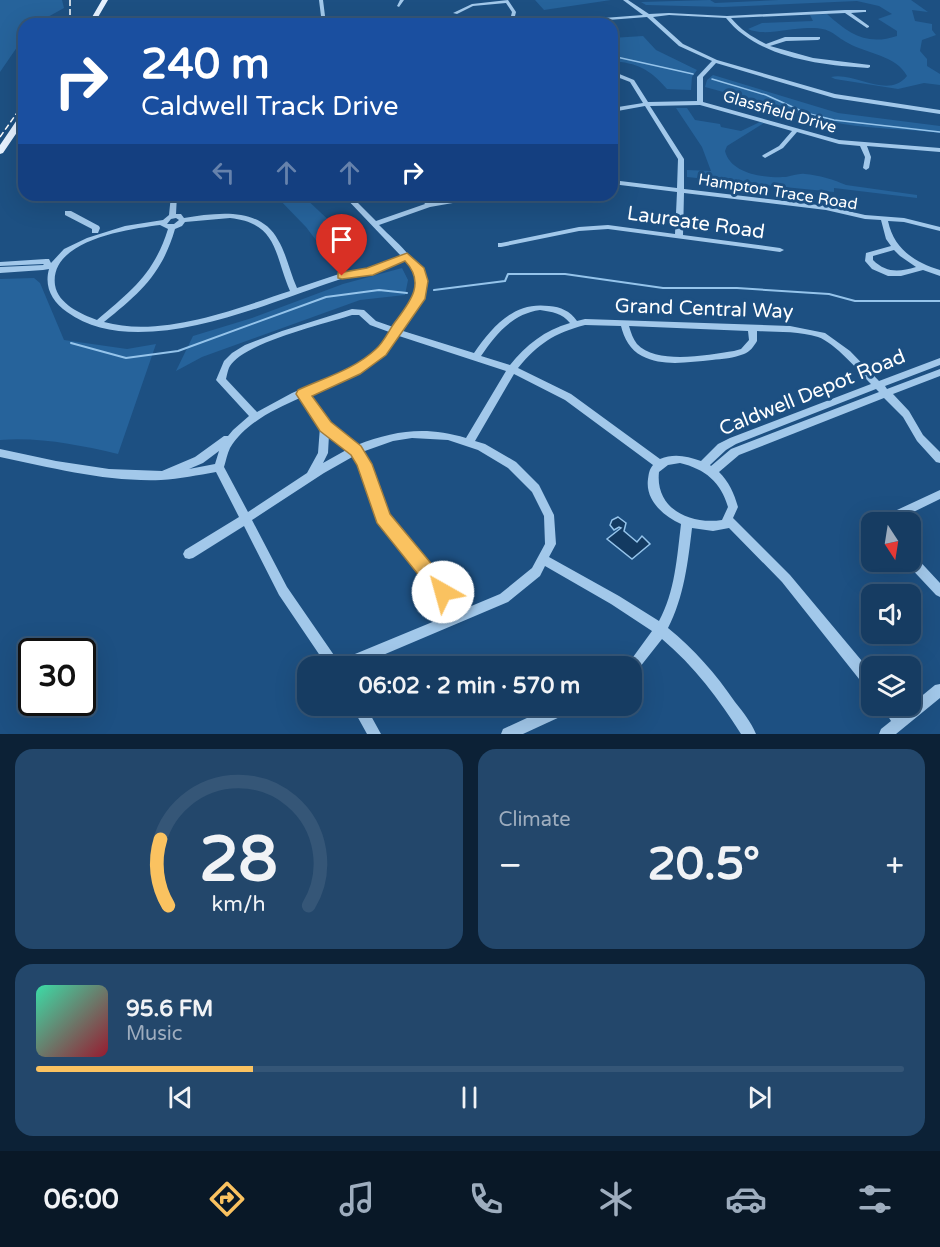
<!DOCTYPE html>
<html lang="en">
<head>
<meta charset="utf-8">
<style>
	:root { --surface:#163c62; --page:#23476b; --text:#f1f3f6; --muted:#9eadbe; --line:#355677; --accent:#fac260 }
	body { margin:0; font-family:"Varela Round",sans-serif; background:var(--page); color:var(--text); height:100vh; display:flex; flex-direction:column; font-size:22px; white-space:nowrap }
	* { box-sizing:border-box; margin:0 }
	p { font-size:20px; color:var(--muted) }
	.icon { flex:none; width:33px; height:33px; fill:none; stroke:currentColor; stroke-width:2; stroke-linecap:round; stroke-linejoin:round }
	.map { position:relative; height:734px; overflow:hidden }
	.drawer { display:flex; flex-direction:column; gap:15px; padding:15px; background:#0c2136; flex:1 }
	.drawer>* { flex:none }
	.top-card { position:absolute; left:18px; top:18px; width:600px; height:183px; border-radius:18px; box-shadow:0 6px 24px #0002,0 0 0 2px var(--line); background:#1a4fa0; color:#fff; overflow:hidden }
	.needle { width:39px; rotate:168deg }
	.buttons { position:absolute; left:861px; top:512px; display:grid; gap:12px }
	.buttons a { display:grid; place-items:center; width:60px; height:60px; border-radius:12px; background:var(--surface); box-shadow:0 6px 24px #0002,0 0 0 2px var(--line); font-size:30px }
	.speed { position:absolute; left:18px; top:638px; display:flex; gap:12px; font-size:30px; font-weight:700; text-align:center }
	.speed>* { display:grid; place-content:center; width:78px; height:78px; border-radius:50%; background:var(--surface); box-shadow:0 6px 24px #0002,0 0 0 2px var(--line); line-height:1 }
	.speed .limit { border:3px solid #111; border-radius:9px; background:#fff; color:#111 }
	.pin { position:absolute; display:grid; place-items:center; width:51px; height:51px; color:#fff; margin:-62px -26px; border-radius:50% 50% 50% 0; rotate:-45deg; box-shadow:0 0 6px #0007 }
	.pin .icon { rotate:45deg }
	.me { position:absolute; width:66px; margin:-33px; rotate:322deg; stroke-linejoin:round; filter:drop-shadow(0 0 4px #0008) }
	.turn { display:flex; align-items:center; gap:21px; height:126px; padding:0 24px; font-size:27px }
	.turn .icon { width:78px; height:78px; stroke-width:2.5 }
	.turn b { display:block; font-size:42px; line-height:51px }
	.lanes { display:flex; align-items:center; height:57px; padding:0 24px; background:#0003; justify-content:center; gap:30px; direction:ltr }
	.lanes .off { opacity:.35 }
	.big { font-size:45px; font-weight:700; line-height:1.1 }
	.drawer .tile { flex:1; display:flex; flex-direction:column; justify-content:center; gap:9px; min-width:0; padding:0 21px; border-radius:18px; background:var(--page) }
	.drawer .dial { align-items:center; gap:0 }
	.dial svg { height:156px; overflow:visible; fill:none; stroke:var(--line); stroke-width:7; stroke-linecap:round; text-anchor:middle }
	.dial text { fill:var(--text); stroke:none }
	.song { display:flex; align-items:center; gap:18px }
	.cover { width:72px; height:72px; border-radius:9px; background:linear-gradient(135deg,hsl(160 70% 55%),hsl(350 70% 35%)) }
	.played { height:6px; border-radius:3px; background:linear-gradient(90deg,var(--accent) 25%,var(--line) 25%) }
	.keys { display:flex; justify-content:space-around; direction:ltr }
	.heat { display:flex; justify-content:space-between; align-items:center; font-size:33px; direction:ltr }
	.drawer .tiles { flex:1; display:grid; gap:15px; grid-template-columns:1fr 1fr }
	.tile:last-child { grid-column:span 2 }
	.trip { position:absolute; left:297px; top:656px; width:345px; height:60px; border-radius:18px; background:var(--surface); box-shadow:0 6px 24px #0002,0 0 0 2px var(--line); font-weight:700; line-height:60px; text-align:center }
	.tabs { display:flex; height:96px; justify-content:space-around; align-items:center; background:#091827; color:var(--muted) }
	.tabs .icon { width:42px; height:42px }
	.tabs .current { color:var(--accent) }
	.tabs b { font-size:27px; color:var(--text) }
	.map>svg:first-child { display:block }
</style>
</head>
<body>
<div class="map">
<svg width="940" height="734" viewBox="0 0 940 734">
	<rect width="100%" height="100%" fill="#1d5082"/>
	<path fill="#26639b" d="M0 0H62L64 8 35 24H24V37L0 72Z
		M535 0H611L544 10Z
		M710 0 715 3 779 0H911L928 12 912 10 915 21 932 24V30L936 35 922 40 920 51 927 59V66L940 74V85L924 83 898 89 835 79 831 77C854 71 888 100 907 76 896 55 867 54 848 43 833 35 832 28 811 28 792 27 765 37 748 29L762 23 813 21 810 15 827 14C849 34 867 46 897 36V31L878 19 892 14 879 6 857 1 723 7 646 5 641 2Z
		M643 36 656 50 697 70 692 77 691 90 667 89C650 69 637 63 612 61V38Z
		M713 75 838 113 940 126V133C908 129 875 129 843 124 796 115 751 99 705 87L707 80Z
		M676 108H687L695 120 720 124 721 127 741 131 760 122 764 123 727 146 725 151C731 175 766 178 786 177 792 176 799 173 805 174 818 175 835 180 846 185L917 195V198L834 188V192L687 177V170L711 171 702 147Z
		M275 195H302L336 227 350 231 360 252 348 257 328 256 306 227Z
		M402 268 408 280 405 295 360 300 202 357 176 371 193 336 252 318 343 284Z
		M34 278 40 283 64 340 127 349 156 344 118 454C79 445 40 437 0 440V279Z"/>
	<path fill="#133a61" stroke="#95c4eb" stroke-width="1.5" d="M618 517 626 523 624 531 637 542 642 536 650 544 632 559 607 539 621 528 619 527 614 530 610 525 612 520Z"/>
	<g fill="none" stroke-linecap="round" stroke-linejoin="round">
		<path stroke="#95c4eb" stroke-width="1.5" d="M612 56 693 74
			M712 79 766 95 806 113 834 120 940 132"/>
		<path stroke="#95c4eb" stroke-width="2" d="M434 290 505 281 508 274H565L663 288H737L829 294 855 301H940
			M71 343 126 358 178 351 326 297 379 290 407 293"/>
		<path fill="#a2c8ea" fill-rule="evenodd" d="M319 0H323L326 24H322Z
			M400 0H404L399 7 397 6Z
			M508 0 516 12 513 24H509L512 12 506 3 473 6 457 14 453 13 472 4Z
			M623 0H628L649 14 669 13 727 16 845 10H866V12H864L851 13 869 26V27L867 28 845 13 731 18C741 30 752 37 766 44L785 37H820V39L818 40 786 41 770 46 813 58 870 65V67L868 68C820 65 758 58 726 18L669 15 653 17 683 44 717 60 835 94 940 110V114L834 98 716 63 703 77V102L839 140 940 148V152L867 146 871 157 869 168 866 170 863 168 865 157 860 146 839 144 797 132 783 148 765 158 762 156 763 155 779 146 792 131 700 105 650 106 684 159V189L826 206 865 215 904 218 940 227V231L904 222 888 221C894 249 914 262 940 270V276L923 270 901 276H888L872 269 865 261 866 253 891 246 886 239 881 220 865 219 826 210 684 193 683 235 780 248 784 250 780 252 608 229 579 231 501 247H498V243H501L579 227 608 225 675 234 677 192 612 184V180L677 188 678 159 645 106 612 112V108L643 103 630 82 612 75V71L634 80 648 102 697 101V77L712 61 679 46 647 17 556 24H535L537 23 643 15ZM894 250 900 256 916 267C899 272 886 273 873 260V256Z
			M171 195H177L176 214H181L184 218C216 213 260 206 278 240 287 255 290 273 297 288L342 273 367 270 401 256 343 195H350L376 221 425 204 419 195H425L431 203 475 195H490L487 197 430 207 379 225C390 236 404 248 412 259 415 262 420 265 422 269 432 291 415 314 403 331L474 353C492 327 514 301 549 306 561 307 570 311 577 321L585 319 790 326 825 333 850 351 879 381 940 358V365L885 386 887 389 940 369V376L893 394 909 411 923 435 940 452V463L936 462 917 441 903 417 884 398 739 455 719 472C729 482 734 493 738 507L733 518 790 575 872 673V690L867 689 782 582 729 528 713 531 692 528C688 562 684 597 668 628 694 649 716 674 735 702 743 712 751 722 756 734H741C719 699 694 666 662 639L636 672 632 674V666H627L628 664 652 631 611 604 545 566 540 576 508 602 357 666H327L279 595 244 526 193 558 189 559 185 558 183 554 185 550 239 517 216 472C198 475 180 479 161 480 106 482 53 468 0 457V449L56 461 109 469 162 471 195 457 224 436H228L233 430 249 416 216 380 224 361 232 353 245 345 282 331 352 309 364 310 376 321 396 328C407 313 424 291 414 271 413 267 408 263 405 260 394 265 382 271 371 274 362 277 353 276 344 278 338 280 332 282 326 284 256 308 134 361 67 312 52 301 44 287 49 269L43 270 0 273V267L44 265 43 264 0 266V262L46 259H49L51 263 64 249 87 238 125 226 163 220 169 215ZM176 218 179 220 174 224H167L171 219ZM230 218C278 223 274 254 290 291 235 309 162 338 104 322 140 293 162 274 175 229L182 226 185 222ZM160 225 168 229C154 274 131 291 97 320 81 314 58 304 55 285 49 240 129 229 160 225ZM540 310C552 312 562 313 570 323 545 330 526 345 510 365L481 356C496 334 512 314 540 310ZM352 315H359L370 325 392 333 373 353 359 364 292 393 257 412 226 379C227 375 228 369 230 366 245 342 325 324 352 315ZM585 325 621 326C624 338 630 350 642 356 663 367 689 362 712 360 722 359 734 358 744 354 750 352 754 346 757 341V331C777 332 799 331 818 337 835 343 859 371 871 384L730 438 718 444 701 461C687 456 674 453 660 459L571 394 518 368C538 344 554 333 585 325ZM629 326 748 331 749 340 741 349 734 351C708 355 657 365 637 344 633 339 631 333 629 326ZM399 336 506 371 466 438C427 426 395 430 357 445L328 424 308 394C347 378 372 371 399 336ZM514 374 565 400 653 465C649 470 649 473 648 479 645 501 664 516 681 524 677 557 675 592 659 621L619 596 549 557 556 544 554 515 539 485 516 462 485 444 475 441ZM876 389 879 392 731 449 711 466 710 465 726 450 736 444ZM300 398 320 427 318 453 307 473 248 512 224 467C226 461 227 454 230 448 245 423 275 409 300 398ZM329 435 348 449 323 463 328 453ZM412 438 448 440 478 450 508 468 532 492 544 516 545 544 532 568 500 594 457 612 447 588 387 515 369 464 362 452 393 441ZM219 451 215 464 189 469 203 463ZM354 456 359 465 379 521 439 596 447 616 338 661 287 587 252 520 324 473ZM680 463C705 469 721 482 728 507L722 520C689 525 655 508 659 472L668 465Z
			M65 211H71L99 226 100 228 98 233H92V229L65 215Z
			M940 490V499L893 522H882L884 516Z
			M910 554 914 555 940 583V597L936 595 906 563 905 561H910Z
			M940 684V698L896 734H879L881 729 891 721 881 705H896L901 713 935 685Z
			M351 705H365L381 734H367Z
			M555 705H577L575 710 523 734H501L503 729Z"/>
		<path fill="#e6f1fe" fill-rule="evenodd" d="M102 0H108L94 24H88Z
			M21 114H24V122L3 153 0 154V145Z"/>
		<path stroke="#fff" stroke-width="1.5" stroke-dasharray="6 3" stroke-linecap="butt" d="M70 0V24
			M0 137 24 103"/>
	</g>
	<path fill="#fac260" stroke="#a27e3e" stroke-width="1.5" d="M407 253 424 268 428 281 425 299 386 355 360 374 312 396 331 422 361 446 372 464 390 514 450 586 452 592 450 598 443 600 437 598 377 523 357 465 351 455 320 431 296 394 298 390C324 378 355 369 376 349 384 342 389 330 395 322 410 302 426 283 405 261L373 275 342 279 338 278V273L367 268Z"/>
	<g text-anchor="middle" stroke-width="6" stroke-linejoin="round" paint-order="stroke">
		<g font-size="16" fill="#fff" stroke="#1d5082">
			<text transform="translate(780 111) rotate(16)" y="6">Glassfield Drive</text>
			<text transform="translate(778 191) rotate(9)" y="6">Hampton Trace Road</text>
		</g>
		<g font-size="20" fill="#fff" stroke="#1d5082">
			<text transform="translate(696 222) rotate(8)" y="7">Laureate Road</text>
			<text transform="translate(704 308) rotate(2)" y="7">Grand Central Way</text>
			<text transform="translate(812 392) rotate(-22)" y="7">Caldwell Depot Road</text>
		</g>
	</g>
</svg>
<div class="buttons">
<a><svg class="needle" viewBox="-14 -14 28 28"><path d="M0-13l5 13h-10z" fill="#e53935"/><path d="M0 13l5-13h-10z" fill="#9eadbe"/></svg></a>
<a><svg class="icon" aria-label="sound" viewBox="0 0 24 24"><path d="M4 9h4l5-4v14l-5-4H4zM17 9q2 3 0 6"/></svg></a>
<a><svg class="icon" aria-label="layers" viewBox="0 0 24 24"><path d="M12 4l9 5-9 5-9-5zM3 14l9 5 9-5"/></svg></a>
</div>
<div class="speed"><div class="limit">30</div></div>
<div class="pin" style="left:342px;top:276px;background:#d93025"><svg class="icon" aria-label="arrive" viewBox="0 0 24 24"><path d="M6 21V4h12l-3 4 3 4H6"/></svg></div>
<svg class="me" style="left:443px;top:592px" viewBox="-20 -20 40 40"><circle r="19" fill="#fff"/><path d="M0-13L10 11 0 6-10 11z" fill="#fac260"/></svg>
<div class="trip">06:02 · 2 min · 570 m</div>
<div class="top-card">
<div class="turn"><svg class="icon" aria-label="right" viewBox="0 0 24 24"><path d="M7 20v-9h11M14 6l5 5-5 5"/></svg><div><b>240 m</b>Caldwell Track Drive</div></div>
<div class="lanes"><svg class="icon off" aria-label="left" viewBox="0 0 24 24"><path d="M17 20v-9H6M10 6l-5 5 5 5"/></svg><svg class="icon off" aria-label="ahead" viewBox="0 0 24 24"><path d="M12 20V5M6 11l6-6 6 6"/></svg><svg class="icon off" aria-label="ahead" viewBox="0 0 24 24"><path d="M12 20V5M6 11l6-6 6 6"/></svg><svg class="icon" aria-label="right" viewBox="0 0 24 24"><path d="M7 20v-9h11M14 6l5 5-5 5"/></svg></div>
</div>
</div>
<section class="drawer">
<div class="tiles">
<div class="tile dial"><svg viewBox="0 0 100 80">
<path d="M14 69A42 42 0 1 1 86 69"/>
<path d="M14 69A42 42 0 0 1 10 35" stroke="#fac260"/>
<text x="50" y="56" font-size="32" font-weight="700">28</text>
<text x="50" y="72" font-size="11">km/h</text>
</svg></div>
<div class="tile"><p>Climate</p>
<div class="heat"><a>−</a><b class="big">20.5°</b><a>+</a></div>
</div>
<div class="tile">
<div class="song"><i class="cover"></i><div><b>95.6 FM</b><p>Music</p></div></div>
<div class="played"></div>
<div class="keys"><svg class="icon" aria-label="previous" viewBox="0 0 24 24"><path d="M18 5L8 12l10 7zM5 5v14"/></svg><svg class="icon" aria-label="pause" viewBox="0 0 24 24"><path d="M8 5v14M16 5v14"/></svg><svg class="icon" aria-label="next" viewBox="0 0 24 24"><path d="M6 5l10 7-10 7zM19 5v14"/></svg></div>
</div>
</div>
</section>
<nav class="tabs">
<b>06:00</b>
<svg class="icon current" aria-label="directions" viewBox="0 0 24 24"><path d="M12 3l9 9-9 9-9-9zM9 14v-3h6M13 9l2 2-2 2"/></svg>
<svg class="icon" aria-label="music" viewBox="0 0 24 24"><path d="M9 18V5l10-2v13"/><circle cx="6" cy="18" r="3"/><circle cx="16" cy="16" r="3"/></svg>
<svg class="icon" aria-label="phone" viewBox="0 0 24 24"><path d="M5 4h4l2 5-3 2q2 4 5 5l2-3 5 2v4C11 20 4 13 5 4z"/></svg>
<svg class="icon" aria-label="climate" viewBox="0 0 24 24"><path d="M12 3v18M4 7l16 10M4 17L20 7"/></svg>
<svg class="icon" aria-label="car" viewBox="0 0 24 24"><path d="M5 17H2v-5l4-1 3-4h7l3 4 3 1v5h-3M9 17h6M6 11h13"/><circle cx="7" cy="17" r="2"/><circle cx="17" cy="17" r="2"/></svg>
<svg class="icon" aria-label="filters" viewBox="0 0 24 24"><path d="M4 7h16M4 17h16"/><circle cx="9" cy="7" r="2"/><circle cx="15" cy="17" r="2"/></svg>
</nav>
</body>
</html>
